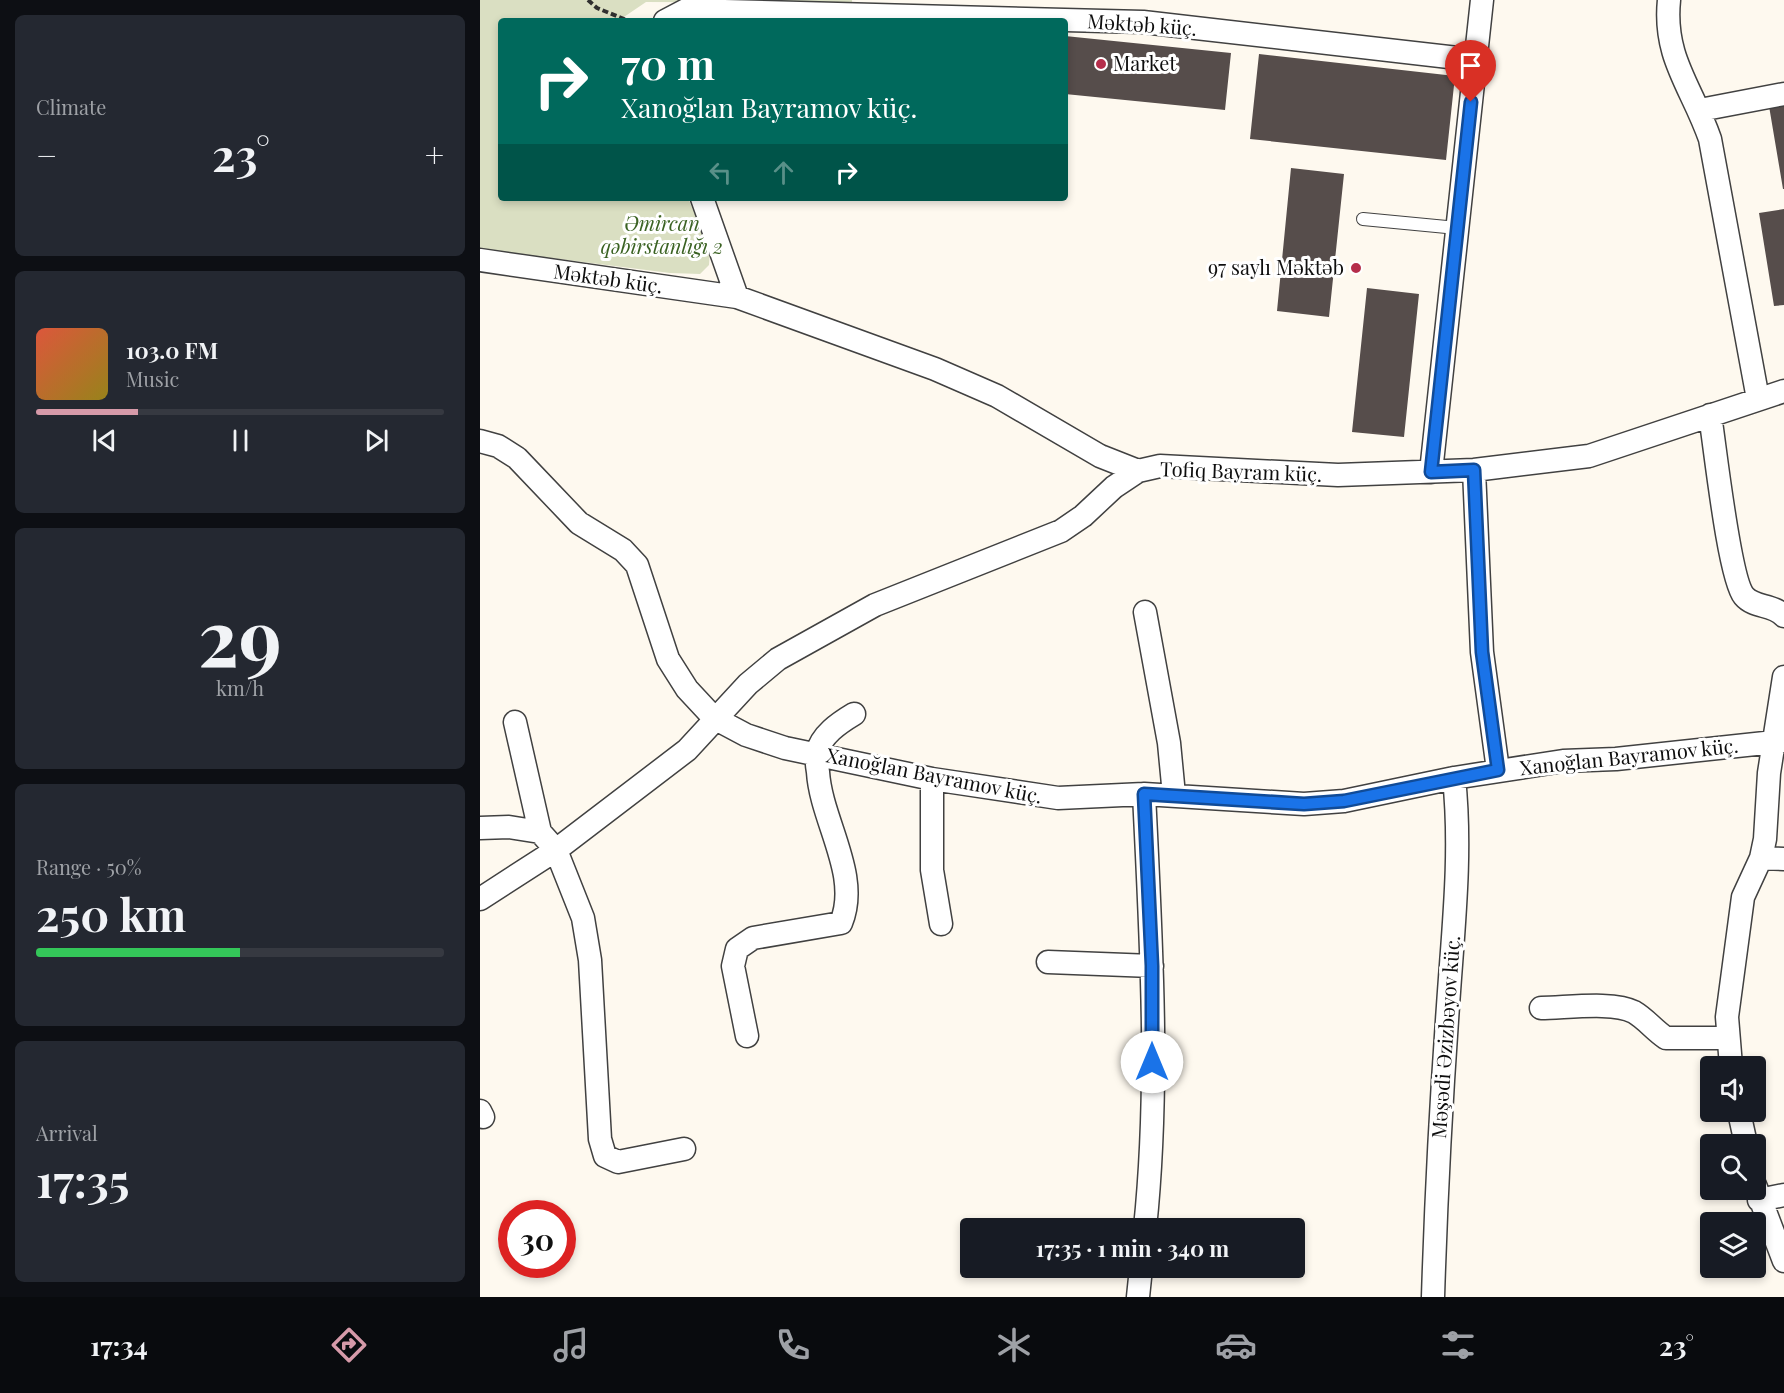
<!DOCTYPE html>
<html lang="en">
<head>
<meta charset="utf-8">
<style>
	:root { --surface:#171b24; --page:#242831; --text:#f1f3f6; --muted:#9ea1a6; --line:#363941; --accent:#d69aa9 }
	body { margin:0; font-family:"Playfair Display",serif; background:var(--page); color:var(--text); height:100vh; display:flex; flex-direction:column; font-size:22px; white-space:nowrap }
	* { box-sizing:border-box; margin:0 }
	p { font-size:20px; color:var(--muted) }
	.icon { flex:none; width:33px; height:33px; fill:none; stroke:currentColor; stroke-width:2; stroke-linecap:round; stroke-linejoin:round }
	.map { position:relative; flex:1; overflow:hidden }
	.side { display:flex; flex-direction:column; gap:15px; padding:15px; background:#0d0f14; width:480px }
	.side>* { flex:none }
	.top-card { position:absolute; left:18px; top:18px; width:570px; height:183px; border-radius:6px; box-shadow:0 3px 9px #0003; background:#00695c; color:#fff; overflow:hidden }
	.buttons { position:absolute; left:1220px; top:1056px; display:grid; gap:12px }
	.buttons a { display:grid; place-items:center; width:66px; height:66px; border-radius:6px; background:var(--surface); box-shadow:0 3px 9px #0003; font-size:30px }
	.speed { position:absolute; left:18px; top:1200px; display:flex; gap:12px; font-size:30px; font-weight:700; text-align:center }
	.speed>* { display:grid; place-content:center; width:78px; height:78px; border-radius:50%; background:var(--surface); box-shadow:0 3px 9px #0003; line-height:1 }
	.speed .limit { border:9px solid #d22; background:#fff; color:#111 }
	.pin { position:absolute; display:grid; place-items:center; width:51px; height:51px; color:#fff; margin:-62px -26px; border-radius:50% 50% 50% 0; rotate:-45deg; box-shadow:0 0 6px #0007 }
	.pin .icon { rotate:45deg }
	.me { position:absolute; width:66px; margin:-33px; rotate:0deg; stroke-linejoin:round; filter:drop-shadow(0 0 4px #0008) }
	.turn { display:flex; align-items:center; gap:21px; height:126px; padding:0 24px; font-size:27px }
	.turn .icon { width:78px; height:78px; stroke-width:2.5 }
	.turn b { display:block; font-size:42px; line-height:51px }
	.lanes { display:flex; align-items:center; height:57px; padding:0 24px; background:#0003; justify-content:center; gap:30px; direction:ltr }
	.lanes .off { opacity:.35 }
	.big { font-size:45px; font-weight:700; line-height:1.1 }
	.side .widget { flex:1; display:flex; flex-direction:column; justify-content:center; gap:9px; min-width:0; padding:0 21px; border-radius:9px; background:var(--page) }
	.side .dial { align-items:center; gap:0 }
	.dial b { font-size:78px; line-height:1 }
	.song { display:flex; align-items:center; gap:18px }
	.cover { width:72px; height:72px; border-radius:9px; background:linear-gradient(135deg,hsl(10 70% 55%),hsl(50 70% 35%)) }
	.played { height:6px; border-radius:3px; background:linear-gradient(90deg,var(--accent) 25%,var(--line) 25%) }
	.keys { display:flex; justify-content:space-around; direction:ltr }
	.heat { display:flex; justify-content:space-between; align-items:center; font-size:33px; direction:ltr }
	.charge { height:9px; border-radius:4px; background:linear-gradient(90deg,#34c759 50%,var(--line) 0) }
	.trip { position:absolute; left:480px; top:1218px; width:345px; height:60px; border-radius:6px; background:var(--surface); box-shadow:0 3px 9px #0003; font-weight:700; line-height:60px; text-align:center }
	.tabs { display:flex; height:96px; justify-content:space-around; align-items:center; background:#090b0e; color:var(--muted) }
	.tabs .icon { width:42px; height:42px }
	.tabs .on { color:var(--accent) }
	.tabs b { font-size:27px; color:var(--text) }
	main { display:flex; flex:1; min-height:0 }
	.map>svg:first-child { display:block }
</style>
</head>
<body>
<main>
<section class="side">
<div class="widget"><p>Climate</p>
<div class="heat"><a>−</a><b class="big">23°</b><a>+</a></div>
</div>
<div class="widget">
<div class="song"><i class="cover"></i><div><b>103.0 FM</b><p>Music</p></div></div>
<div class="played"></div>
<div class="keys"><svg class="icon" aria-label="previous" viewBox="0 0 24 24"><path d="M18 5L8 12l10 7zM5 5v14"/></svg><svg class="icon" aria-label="pause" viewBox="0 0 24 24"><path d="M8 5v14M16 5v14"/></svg><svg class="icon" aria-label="next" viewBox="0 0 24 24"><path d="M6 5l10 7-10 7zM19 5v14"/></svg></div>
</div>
<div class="widget dial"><b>29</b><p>km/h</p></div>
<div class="widget"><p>Range · 50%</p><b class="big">250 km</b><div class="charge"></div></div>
<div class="widget"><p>Arrival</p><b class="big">17:35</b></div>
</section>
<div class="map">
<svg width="1304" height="1297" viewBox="0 0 1304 1297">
	<rect width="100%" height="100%" fill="#fef9ef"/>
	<path fill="#dadfc2" d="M0 0H372V3L166 2 138 21H21V198H208L230 250 229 265 220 274 190 273 0 249Z"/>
	<path fill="#564d4b" d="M585 36 751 53 745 110 585 94Z
		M779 54 975 76 966 160 770 139Z
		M1304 103V189H1303L1289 106Z
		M811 168 864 174 849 317 797 311Z
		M1304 209V305L1294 306 1279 213Z
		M887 288 939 294 924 437 872 432Z"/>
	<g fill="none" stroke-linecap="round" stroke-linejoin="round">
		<g stroke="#414141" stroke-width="14">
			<path id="service" d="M883 219 977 228"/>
		</g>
		<g stroke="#414141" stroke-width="25">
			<path id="minor" d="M1189 0C1183 58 1212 87 1230 139L1278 399
				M185 21 206 10 663 22 995 60
				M1220 110 1304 94
				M222 198 257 297
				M0 260 257 297 455 369 517 396 620 456 658 471
				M1230 415C1235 446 1249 578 1264 596 1274 608 1293 604 1304 616
				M0 441 18 446 37 458 99 523 143 550 157 565 188 659 207 689 234 718 266 735 305 748 452 779 578 798 664 794 824 804 864 801 974 778 1083 761 1136 759 1304 741
				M994 470 1002 652 1018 770
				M951 472 1002 0
				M665 612 689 743 694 795
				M35 722 60 832
				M452 779V870L461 924
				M664 794C671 938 680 1084 665 1228
				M0 828 29 827 60 832 76 850 103 918 110 960 120 1139 125 1156 138 1162 204 1149
				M1281 858 1304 859
				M0 899 76 850 207 750 268 684 298 659 395 605 581 531 603 516 634 487 658 471 680 466 858 475 994 470 1109 456 1304 391
				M568 962 672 966
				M1061 1008C1085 1008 1134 1001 1154 1012 1166 1019 1174 1030 1186 1038H1247
				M267 1036 253 966 257 949 273 938 361 923C381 875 341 821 338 772 337 766 336 758 337 753 341 735 359 723 374 714
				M1251 1066 1247 1017 1263 897 1281 858 1285 839 1289 773 1304 677
				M0 1111 3 1117
				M1259 1112 1266 1144
				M1275 1185 1304 1261
				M1279 1200 1304 1195
				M658 1297 661 1268
				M953 1297C956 1200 961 1103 968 1006 973 930 982 854 974 778"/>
		</g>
		<path stroke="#303030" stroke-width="4" stroke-dasharray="6 3" stroke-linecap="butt" d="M108 0 117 8 149 21"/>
		<use href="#service" stroke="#fff" stroke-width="12"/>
		<use href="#minor" stroke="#fff" stroke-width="22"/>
	</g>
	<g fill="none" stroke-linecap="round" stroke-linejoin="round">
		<g stroke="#114b97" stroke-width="15">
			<path id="route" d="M672 1062V966L664 794 824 804 864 801 1018 770 1002 652 994 470 951 472 991 102"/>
		</g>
		<use href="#route" stroke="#1a73e8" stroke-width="10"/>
	</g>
	<g fill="#b52e4b" stroke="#fff" stroke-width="2">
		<circle cx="621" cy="64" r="6"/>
		<circle cx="876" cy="268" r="6"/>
	</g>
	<g text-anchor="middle" stroke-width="6" stroke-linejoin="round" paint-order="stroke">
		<g font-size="20" fill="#0e0e0e" stroke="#fff">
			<text transform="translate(662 25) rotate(4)" y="7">Məktəb küç.</text>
			<text transform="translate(128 279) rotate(8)" y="7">Məktəb küç.</text>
			<text transform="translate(761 472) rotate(2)" y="7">Tofiq Bayram küç.</text>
			<text transform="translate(1149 757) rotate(-6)" y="7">Xanoğlan Bayramov küç.</text>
			<text transform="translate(454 776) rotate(11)" y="7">Xanoğlan Bayramov küç.</text>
			<text transform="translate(966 1037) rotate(-86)" y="7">Məşədi Əzizbəyov küç.</text>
		</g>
		<g font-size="20" fill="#0e0e0e" stroke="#fff" text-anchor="start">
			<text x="633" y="71">Market</text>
			<text x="864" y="275" text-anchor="end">97 saylı Məktəb</text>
		</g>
		<g font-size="20" font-style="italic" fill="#3a6222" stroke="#fff">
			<text x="182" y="231">Əmircan<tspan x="182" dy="23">qəbirstanlığı 2</tspan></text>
		</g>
	</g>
</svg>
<div class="buttons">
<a><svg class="icon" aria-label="sound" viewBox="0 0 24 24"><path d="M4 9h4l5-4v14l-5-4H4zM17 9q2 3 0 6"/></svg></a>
<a><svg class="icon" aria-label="search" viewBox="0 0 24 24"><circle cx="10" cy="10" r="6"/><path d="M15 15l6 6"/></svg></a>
<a><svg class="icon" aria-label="layers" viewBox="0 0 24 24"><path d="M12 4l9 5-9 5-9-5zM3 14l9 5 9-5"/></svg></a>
</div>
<div class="speed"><div class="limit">30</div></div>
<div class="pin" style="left:991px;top:102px;background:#d93025"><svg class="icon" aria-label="arrive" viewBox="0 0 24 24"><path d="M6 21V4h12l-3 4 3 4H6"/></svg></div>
<svg class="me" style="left:672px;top:1062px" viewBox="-20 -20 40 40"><circle r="19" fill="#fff"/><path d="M0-13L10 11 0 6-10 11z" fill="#1a73e8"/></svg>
<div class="trip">17:35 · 1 min · 340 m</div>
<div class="top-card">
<div class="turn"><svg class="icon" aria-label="right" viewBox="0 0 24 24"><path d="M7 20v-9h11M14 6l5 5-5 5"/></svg><div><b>70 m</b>Xanoğlan Bayramov küç.</div></div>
<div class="lanes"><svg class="icon off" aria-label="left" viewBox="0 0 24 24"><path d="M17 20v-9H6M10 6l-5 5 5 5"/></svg><svg class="icon off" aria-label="ahead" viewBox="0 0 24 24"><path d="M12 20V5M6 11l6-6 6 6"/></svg><svg class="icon" aria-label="right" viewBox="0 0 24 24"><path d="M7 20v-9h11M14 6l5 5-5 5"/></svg></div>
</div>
</div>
</main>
<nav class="tabs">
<b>17:34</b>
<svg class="icon on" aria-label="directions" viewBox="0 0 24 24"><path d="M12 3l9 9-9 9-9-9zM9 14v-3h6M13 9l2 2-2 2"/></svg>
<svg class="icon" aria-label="music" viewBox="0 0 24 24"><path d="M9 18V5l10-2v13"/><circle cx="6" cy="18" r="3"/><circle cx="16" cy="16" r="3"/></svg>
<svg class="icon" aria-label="phone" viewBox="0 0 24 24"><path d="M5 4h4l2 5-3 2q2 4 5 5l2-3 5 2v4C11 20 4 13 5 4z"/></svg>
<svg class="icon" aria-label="climate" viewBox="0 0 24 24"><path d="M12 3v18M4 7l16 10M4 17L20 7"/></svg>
<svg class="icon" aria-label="car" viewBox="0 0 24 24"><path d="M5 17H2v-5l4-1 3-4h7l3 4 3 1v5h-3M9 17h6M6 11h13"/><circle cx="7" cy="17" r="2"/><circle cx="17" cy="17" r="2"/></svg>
<svg class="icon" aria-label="filters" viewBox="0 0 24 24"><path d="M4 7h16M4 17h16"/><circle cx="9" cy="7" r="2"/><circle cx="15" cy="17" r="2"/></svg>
<b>23°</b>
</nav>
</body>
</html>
